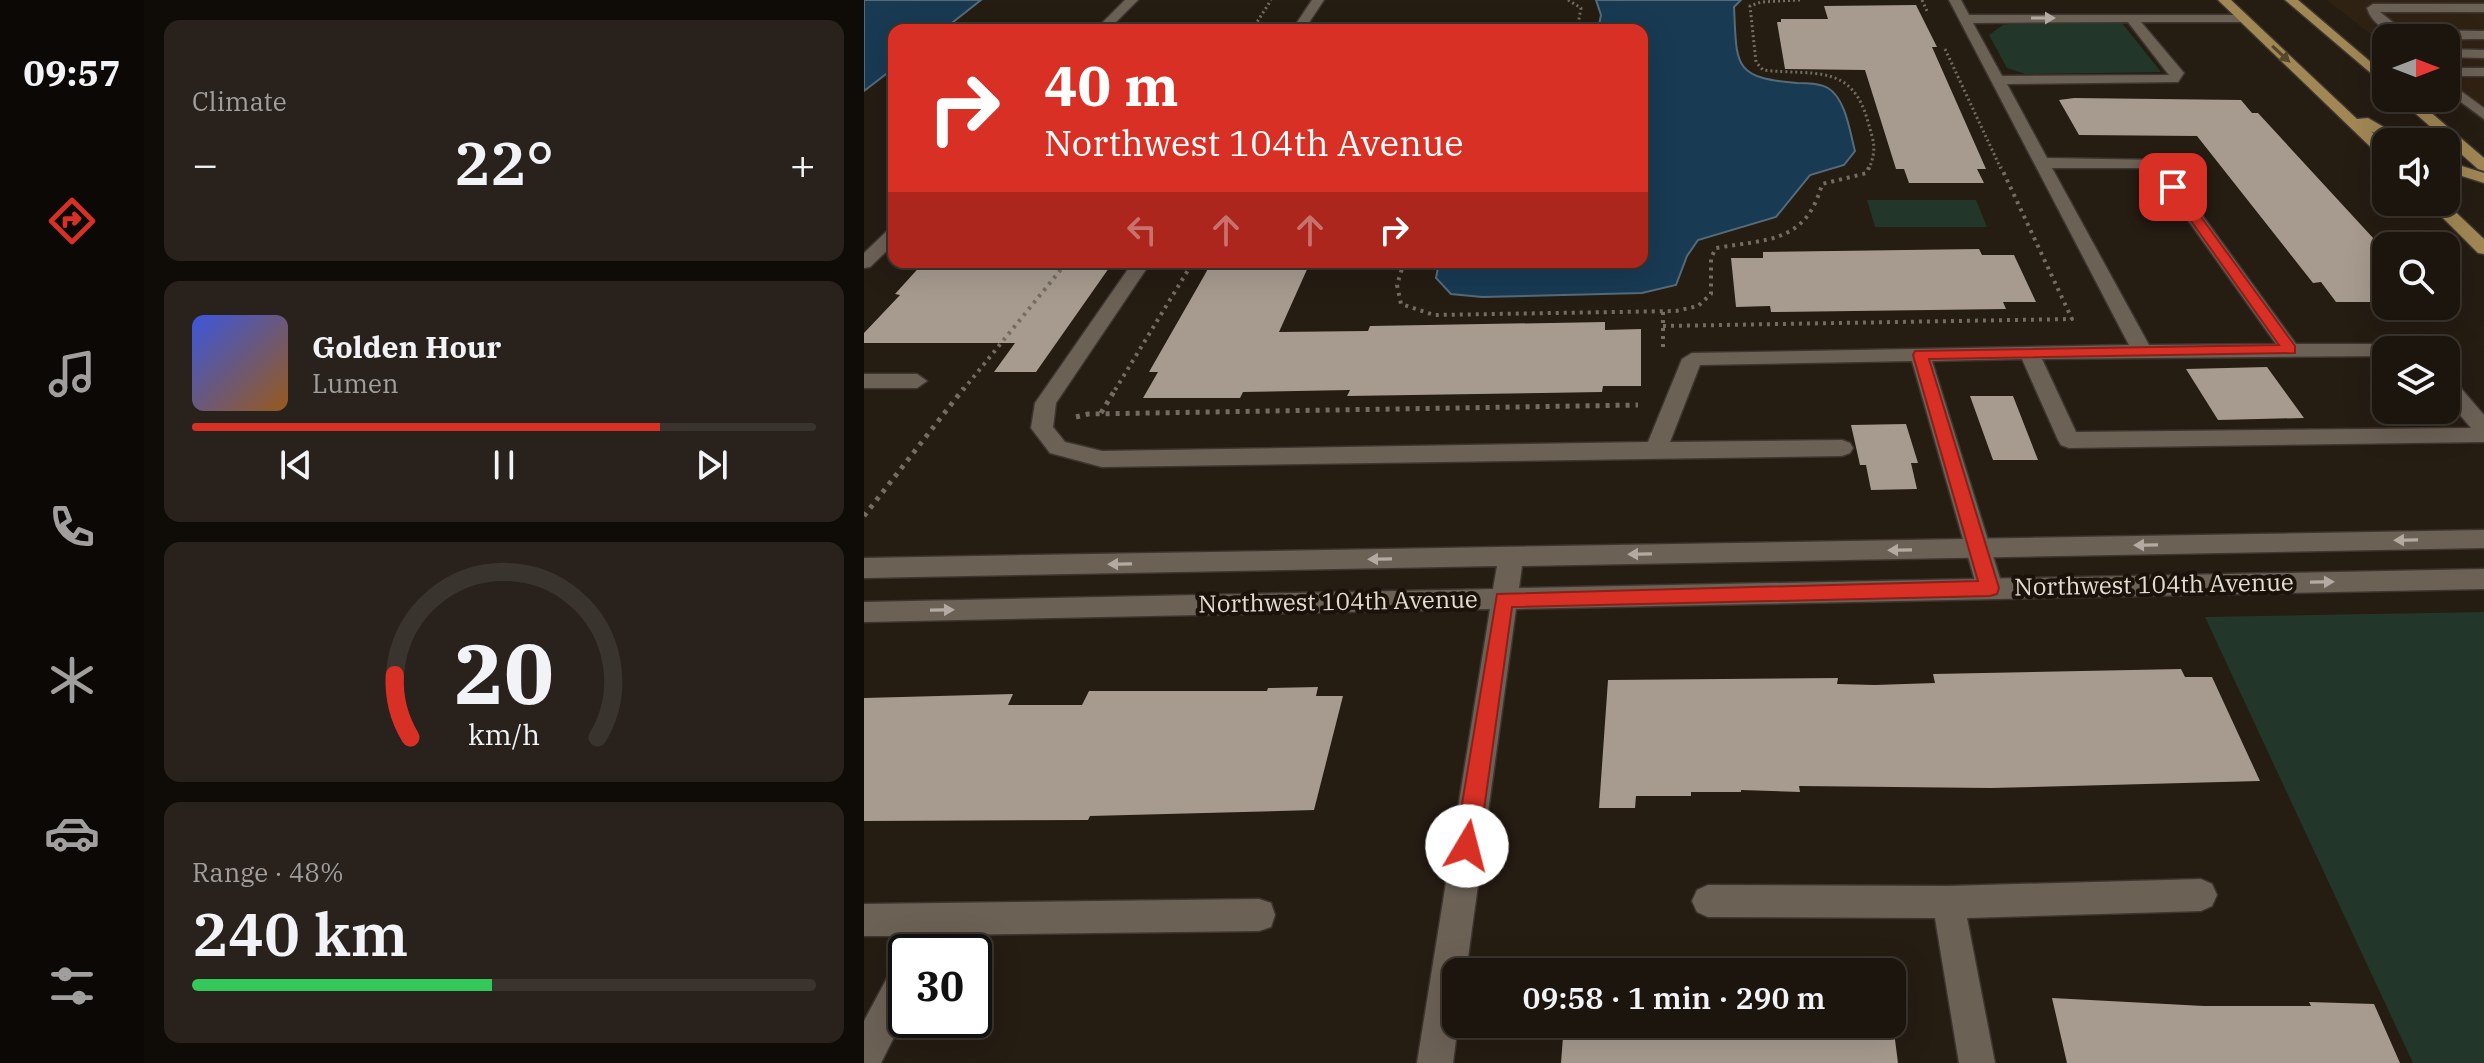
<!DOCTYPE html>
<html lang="en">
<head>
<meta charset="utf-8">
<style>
	:root { --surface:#1c150e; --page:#29221c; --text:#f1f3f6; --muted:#a09f9e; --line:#3a342e; --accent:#d93025 }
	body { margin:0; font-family:"IBM Plex Serif",serif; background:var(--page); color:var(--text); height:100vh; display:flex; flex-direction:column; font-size:30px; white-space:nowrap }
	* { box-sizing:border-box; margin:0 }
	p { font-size:26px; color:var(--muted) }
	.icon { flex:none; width:44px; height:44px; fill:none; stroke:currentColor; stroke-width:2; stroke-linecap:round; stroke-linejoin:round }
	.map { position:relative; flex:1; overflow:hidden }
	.panel { display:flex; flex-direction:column; gap:20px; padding:20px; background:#0f0c08; width:720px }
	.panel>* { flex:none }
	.top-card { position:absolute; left:24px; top:24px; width:760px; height:244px; border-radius:16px; box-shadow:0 8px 32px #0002,0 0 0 2px var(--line); background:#d93025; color:#fff; overflow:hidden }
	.needle { width:52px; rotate:90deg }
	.controls { position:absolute; left:1508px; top:24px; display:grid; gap:16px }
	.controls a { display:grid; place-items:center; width:88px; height:88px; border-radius:16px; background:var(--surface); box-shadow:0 8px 32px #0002,0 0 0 2px var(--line); font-size:40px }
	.speed { position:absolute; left:24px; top:934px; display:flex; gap:16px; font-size:40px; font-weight:700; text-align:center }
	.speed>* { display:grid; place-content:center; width:104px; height:104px; border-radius:50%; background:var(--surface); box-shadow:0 8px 32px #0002,0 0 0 2px var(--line); line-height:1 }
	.speed .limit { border:4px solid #111; border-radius:12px; background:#fff; color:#111 }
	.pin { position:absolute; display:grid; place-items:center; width:68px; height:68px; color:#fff; margin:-34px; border-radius:16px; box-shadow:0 4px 12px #0006 }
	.me { position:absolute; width:88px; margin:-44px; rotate:8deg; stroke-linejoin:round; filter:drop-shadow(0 0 6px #0008) }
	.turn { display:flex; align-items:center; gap:28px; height:168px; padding:0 24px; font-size:36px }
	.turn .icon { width:104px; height:104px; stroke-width:2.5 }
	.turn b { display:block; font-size:56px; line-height:68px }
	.lanes { display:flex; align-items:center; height:76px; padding:0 24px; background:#0003; justify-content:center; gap:40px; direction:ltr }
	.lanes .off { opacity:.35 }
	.big { font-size:60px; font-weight:600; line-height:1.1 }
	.panel .widget { flex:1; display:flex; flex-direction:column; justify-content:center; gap:12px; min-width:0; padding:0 28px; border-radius:16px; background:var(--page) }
	.panel .dial { align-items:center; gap:0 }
	.dial svg { height:208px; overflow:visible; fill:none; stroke:var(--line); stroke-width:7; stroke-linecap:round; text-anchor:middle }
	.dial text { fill:var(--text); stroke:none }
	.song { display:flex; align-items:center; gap:24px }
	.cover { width:96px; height:96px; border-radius:12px; background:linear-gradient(135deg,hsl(230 70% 55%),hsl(30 70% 35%)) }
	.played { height:8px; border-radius:4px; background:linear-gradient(90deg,var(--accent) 75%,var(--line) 75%) }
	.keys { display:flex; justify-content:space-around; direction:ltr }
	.heat { display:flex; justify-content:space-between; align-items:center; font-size:44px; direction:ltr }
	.charge { height:12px; border-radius:6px; background:linear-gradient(90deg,#34c759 48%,var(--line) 0) }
	.trip { position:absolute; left:578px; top:958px; width:464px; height:80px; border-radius:16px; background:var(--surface); box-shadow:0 8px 32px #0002,0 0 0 2px var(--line); font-weight:600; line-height:80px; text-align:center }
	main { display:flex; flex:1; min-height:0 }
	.tab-bar { display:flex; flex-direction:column; width:144px; justify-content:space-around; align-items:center; background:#0b0806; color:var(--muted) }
	.tab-bar .icon { width:56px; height:56px }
	.tab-bar .selected { color:var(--accent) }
	.tab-bar b { font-size:36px; color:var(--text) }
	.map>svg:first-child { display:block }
</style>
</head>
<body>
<main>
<nav class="tab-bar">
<b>09:57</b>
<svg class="icon selected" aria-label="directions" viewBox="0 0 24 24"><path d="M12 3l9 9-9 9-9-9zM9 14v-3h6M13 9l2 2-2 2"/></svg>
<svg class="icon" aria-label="music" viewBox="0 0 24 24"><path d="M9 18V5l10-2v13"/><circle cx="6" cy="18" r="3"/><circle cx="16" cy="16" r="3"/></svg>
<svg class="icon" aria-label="phone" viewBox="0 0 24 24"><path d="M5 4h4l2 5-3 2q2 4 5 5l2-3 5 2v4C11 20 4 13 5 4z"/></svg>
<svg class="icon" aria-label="climate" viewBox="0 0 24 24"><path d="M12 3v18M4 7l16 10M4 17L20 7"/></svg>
<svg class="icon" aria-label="car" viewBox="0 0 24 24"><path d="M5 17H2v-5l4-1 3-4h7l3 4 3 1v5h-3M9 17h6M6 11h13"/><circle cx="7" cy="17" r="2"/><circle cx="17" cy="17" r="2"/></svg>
<svg class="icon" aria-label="filters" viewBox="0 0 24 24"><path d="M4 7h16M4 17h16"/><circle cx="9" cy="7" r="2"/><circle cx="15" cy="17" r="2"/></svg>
</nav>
<section class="panel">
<div class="widget"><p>Climate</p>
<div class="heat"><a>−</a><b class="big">22°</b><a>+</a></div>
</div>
<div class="widget">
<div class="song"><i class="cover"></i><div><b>Golden Hour</b><p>Lumen</p></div></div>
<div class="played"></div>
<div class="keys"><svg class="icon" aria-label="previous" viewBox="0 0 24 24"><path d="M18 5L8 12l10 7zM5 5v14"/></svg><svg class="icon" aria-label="pause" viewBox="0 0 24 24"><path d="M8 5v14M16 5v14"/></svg><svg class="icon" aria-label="next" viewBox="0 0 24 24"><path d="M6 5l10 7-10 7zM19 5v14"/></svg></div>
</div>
<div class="widget dial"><svg viewBox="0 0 100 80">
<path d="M14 69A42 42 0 1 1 86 69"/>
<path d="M14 69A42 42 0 0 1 8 45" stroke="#d93025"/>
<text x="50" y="56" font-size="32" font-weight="700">20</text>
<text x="50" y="72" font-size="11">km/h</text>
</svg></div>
<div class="widget"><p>Range · 48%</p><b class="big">240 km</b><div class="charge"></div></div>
</section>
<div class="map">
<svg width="1620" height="1063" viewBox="0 0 1620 1063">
	<rect width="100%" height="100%" fill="#251c12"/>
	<path fill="#302213" d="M1463 0H1620V123L1582 93V38H1522V46Z"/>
	<path fill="#223729" d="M1153 23H1258L1297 72 1161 74 1143 68 1125 35 1139 25Z
		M1003 200H1112L1123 227H1011Z
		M1620 612V1063H1549L1341 617Z"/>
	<path fill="#183a53" stroke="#556b7a" stroke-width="2" d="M0 0H117L79 30H30V68L0 91Z
		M732 0H877L870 7C873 65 868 78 933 83 943 83 956 83 964 88 982 99 986 133 991 151L980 165 946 175 912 217 834 240 823 256 812 285 778 293 618 297 587 294 572 278 575 262H778V30H734L737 15Z"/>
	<path fill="#a79b8f" d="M1052 5 1073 47H1068L1122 169H1113L1120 183H1045L1040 169H1032L1001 70 921 69 913 22H917V19H964L960 6Z
		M1210 98 1377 100 1388 113H1394L1522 252V302H1472L1457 282 1449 283 1333 136 1215 135 1195 100Z
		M1115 249 1118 255H1150L1172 302H1139L1142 309 907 312 906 306 872 307 867 258H899V252Z
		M60 262H160L154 268H245L172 372H130L151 343H0V333L36 295 31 294Z
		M358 262H436L435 265H445L415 332 504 331 506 326 741 322V330L777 329V386H739L738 392 678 393 483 396 486 390 379 392 376 398H279L294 372H285L340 276 346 265H356Z
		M1403 367 1440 418 1354 420 1322 369Z
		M1106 396H1149L1174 460H1129Z
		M1042 424 1054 463H1047L1053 489 1007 490 1002 465H996L987 425Z
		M1317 669 1321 677H1348L1396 781 1127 788 935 786 936 792 877 790V792H827V796H772L771 808H735L744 680 974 678 973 684 1011 685 1071 683 1069 674Z
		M454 687 452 696H479L450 810 226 816 224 820 0 821V698L149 694 144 705H218L225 691H403L404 688Z
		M1188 998 1340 1006H1447L1445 1002 1510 1004 1536 1063H1203Z
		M700 1024H1029L1034 1063H697Z"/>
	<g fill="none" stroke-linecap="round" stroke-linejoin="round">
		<g stroke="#3d3530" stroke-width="3">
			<path id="lane" d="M448 0H460L440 30H428Z
				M1085 0H1097L1105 15H1383L1385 18 1379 22H1277L1320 73 1314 82 1143 84 1183 158 1298 160 1432 344H1553L1563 350H1522V356L1178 359 1212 432 1607 428 1582 398V377L1589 379 1620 415V442L1205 448 1197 445 1194 440 1158 359 1068 361 1139 588 1135 595 1126 598 1117 595 1113 588 1048 361 836 365 806 442 978 440 986 443 989 448 986 453 978 456 238 467 186 453 167 428 171 403 269 262H287L192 403 189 427 201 442 238 451 784 442 818 359 828 353 1265 345ZM1264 22 1305 75 1138 76 1109 23ZM1188 168H1287L1412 344 1285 345Z
				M1620 4V12H1516L1535 27 1546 30 1620 31V39C1589 38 1514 47 1503 8L1509 4Z
				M1582 49 1620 50V58L1582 57Z
				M1582 68H1620V76H1582Z
				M1582 80 1620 108V119L1582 91Z"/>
		</g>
		<g stroke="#3d3530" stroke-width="3">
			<path id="street" d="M261 0H274L244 30H231Z
				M30 229V244L6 267 0 268V253L24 230Z
				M0 374H53L63 381 53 388H0Z
				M1620 530V548L658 566 655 588 1620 569V589L652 609 602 972H592L594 1024 589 1063H553L626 609 0 622V602L629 589 633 566 0 578V558Z
				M1337 879 1348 884 1353 895 1348 906 1337 911 1103 918 1131 1063H1095L1071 918 844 917 833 912 828 901 833 890 844 885 1084 886Z
				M395 899 407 903 411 915 407 927 395 931 81 935 73 952H42V1013L17 1063H0V1021L30 965 42 960 38 952 45 936H0V904Z"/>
		</g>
		<g stroke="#3d3530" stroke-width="3">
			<path id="primary" d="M1354 0H1367L1493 119 1504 118 1546 142H1527L1507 131 1522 146V159L1517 157Z
				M1421 0H1434L1522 75V86Z
				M1534 98H1550L1620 158V171L1614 169Z
				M1582 161 1620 173V183L1582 171Z
				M1563 202H1581L1620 239V254L1614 253Z"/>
		</g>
		<path stroke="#746c63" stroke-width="3" stroke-dasharray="2 3" stroke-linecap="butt" d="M704 0 717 8 713 30
			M936 0 897 2 886 6 892 62 899 70C949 76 988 62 1004 122 1010 143 1013 148 1005 169
			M1058 0 1063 11
			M388 30 407 0
			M1081 49 1137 169"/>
		<path stroke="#746c63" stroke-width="4" stroke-dasharray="3 5" stroke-linecap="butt" d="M540 262 533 285 537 304 570 315 812 311 834 306 847 294V258L852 248C904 239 942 243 958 184L1003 173 1005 167
			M799 312V347
			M799 326 1208 319 1137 167
			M99 390 203 262
			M251 390 329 262"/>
		<path stroke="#746c63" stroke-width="5" stroke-dasharray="4 6" stroke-linecap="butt" d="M237 413 252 388
			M212 417 224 414 774 405
			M0 516 100 388"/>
		<use href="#lane" fill="#6c6155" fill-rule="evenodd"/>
		<use href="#street" fill="#6c6155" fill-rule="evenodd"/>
		<use href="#primary" fill="#a08754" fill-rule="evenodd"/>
	</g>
	<defs><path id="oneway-solid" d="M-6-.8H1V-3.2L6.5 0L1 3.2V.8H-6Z" transform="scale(2)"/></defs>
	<g fill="#b3aba2">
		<use href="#oneway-solid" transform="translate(1179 18)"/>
		<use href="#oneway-solid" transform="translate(1542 540) rotate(179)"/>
		<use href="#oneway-solid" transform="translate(1282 545) rotate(179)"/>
		<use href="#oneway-solid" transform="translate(1036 550) rotate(179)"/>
		<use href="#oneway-solid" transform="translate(776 554) rotate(179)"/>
		<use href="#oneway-solid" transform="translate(516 559) rotate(179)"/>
		<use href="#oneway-solid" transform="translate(256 564) rotate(179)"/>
		<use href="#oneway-solid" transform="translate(1458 582) rotate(-1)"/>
		<use href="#oneway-solid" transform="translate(78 610) rotate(-1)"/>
	</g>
	<use fill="#57472b" href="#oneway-solid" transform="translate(1417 54) rotate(43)"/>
	<path fill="#d93025" stroke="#8d1f18" stroke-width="2" d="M1304 184H1313L1431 346V353L1065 359 1135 588 1133 594 1126 596 648 607 615 846 611 855 603 858 594 855 591 846 633 594 1114 581 1049 355 1051 351 1415 345 1303 187Z"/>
	<g text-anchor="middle" stroke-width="8" stroke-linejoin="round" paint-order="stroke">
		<g font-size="24" fill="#e3ddd6" stroke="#1b1309">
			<text transform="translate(1290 585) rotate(-1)" y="8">Northwest 104th Avenue</text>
			<text transform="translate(474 602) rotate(-1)" y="8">Northwest 104th Avenue</text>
		</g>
	</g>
</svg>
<div class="controls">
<a><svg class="needle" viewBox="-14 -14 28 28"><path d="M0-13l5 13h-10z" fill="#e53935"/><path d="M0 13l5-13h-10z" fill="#a09f9e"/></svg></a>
<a><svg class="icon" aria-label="sound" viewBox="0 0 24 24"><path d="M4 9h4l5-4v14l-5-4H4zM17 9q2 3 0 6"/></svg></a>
<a><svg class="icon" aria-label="search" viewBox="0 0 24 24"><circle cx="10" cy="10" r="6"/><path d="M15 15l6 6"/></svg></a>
<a><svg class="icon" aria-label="layers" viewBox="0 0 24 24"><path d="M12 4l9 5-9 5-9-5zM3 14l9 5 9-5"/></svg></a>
</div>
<div class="speed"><div class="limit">30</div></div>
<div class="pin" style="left:1309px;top:187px;background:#d93025"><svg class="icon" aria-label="arrive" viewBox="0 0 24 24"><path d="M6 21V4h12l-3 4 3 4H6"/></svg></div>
<svg class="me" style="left:603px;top:846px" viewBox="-20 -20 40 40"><circle r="19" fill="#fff"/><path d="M0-13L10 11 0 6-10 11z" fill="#d93025"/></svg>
<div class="trip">09:58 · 1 min · 290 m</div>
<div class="top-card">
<div class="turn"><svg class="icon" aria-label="right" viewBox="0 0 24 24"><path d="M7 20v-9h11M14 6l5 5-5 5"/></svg><div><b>40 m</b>Northwest 104th Avenue</div></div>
<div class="lanes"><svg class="icon off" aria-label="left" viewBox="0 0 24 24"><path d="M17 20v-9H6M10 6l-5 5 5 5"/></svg><svg class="icon off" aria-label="ahead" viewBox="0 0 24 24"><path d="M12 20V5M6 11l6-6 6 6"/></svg><svg class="icon off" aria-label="ahead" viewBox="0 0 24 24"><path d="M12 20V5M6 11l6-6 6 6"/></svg><svg class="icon" aria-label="right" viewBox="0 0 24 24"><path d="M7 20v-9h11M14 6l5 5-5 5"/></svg></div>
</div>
</div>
</main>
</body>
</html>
